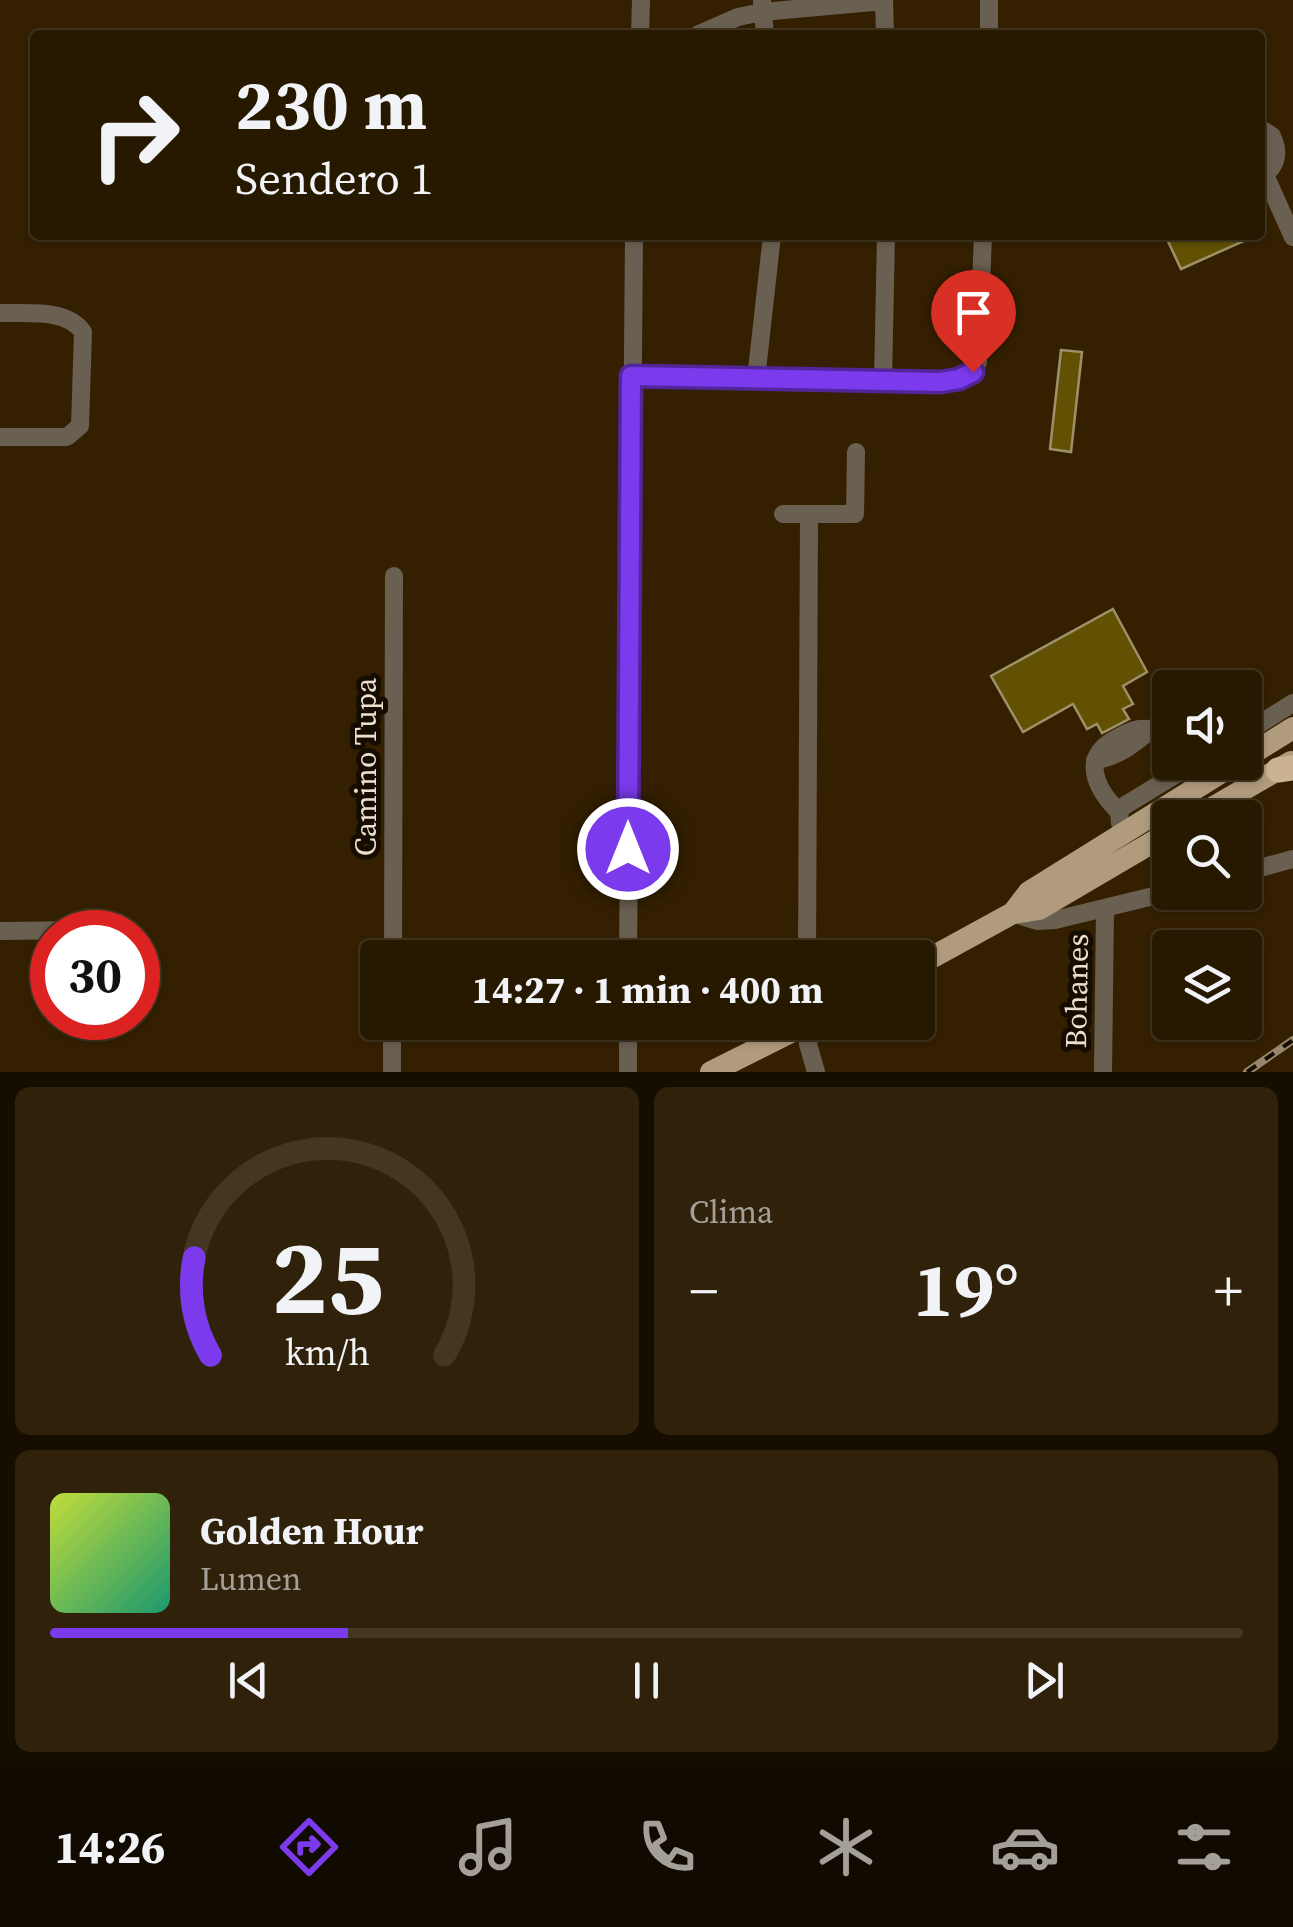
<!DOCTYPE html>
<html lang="es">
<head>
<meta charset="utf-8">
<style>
	:root { --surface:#271800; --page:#2f210a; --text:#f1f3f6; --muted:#a4a099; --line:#433722; --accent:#7c3aed }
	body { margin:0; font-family:"Source Serif 4",serif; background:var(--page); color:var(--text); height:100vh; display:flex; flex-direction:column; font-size:38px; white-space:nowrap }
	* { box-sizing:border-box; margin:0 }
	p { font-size:32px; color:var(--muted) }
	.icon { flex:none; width:55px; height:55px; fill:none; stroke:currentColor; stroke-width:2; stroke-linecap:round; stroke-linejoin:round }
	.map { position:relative; height:1072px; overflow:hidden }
	.sheet { display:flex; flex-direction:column; gap:15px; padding:15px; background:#150d00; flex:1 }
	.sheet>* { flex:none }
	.banner { position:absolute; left:30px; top:30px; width:1235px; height:210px; border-radius:10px; box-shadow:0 2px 8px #0004,0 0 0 2px var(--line); background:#271800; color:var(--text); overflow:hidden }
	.controls { position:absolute; left:1152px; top:670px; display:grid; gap:20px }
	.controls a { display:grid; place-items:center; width:110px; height:110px; border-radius:10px; background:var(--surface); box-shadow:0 2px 8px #0004,0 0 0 2px var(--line); font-size:50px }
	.speed { position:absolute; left:30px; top:910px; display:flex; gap:20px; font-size:50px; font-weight:700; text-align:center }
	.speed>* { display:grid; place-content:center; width:130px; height:130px; border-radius:50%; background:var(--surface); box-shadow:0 2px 8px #0004,0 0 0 2px var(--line); line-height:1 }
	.speed .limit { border:15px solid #d22; background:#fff; color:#111 }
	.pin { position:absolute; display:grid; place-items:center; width:85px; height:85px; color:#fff; margin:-102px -42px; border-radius:50% 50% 50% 0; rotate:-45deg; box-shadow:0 0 10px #0007 }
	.pin .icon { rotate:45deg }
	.me { position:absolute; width:110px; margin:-55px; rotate:0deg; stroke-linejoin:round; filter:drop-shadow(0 0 8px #0008) }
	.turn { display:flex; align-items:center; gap:35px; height:210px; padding:0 40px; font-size:45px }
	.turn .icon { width:130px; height:130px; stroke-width:2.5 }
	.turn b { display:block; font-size:70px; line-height:85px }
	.big { font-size:75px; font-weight:700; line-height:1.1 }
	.sheet .card { flex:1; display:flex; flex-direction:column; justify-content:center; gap:15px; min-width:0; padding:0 35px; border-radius:15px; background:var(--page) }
	.sheet .dial { align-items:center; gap:0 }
	.dial svg { height:260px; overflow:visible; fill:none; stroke:var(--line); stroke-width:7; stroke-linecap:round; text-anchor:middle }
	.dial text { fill:var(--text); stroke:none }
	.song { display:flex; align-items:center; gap:30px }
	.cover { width:120px; height:120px; border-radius:15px; background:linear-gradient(135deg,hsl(70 70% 55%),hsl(160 70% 35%)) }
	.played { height:10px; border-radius:5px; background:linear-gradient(90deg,var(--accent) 25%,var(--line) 25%) }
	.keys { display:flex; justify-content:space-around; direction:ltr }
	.heat { display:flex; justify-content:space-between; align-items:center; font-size:55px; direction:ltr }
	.sheet .tiles { flex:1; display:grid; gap:15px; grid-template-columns:1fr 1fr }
	.card:last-child { grid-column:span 2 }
	.trip { position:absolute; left:360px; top:940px; width:575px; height:100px; border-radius:10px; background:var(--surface); box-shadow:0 2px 8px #0004,0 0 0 2px var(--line); font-weight:700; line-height:100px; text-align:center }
	.tab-bar { display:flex; height:160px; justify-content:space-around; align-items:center; background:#100a00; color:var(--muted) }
	.tab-bar .icon { width:70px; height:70px }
	.tab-bar .on { color:var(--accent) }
	.tab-bar b { font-size:45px; color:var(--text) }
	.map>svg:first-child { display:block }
</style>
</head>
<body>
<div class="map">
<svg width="1293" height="1072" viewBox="0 0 1293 1072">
	<rect width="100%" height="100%" fill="#342000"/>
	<path fill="#625102" stroke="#9c916b" stroke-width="2.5" d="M1165 235H1257L1181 269Z
		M1061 350 1082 352 1071 452 1050 449Z
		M1113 609 1147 672 1123 686 1133 704 1123 709 1129 719 1102 733 1097 724 1087 729 1073 704 1023 732 991 676Z"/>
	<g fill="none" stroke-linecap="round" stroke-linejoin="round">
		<path stroke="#6a6052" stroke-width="18" d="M884 0 885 35
			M762 1 765 35
			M640 35 641 0
			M697 35 738 17 762 12 884 1
			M989 35V0
			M1260 128 1272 136C1280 153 1277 168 1260 177
			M1265 175 1293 237
			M0 313C27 314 66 308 83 332L80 426 67 437H0
			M631 377 940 382C957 379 971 377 978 362L983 235
			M756 379 772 235
			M883 381 886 235
			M783 514H809L807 958
			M809 514H855L856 452
			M1245 733 1293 703
			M1095 760C1128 756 1143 732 1170 717
			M1119 812C1095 788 1080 757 1117 738 1128 732 1135 728 1148 729
			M1120 823 1119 812 1124 806 1196 762
			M1245 872 1293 859
			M1018 915 1037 921 1055 920 1170 892
			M0 931 94 930
			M393 958 394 576
			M628 958 634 235
			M812 1022 808 1044 816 1072
			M392 1072V1022
			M628 1072V1022
			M1103 1072 1105 910"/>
		<path stroke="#b09b7e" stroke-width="22" d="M1245 758 1293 728
			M1195 818 1291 762
			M1013 913 1029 892 1238 762
			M918 965 1013 913 1039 909 1170 832
			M711 1072 811 1022"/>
		<path stroke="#cbb290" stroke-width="25" d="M1278 770 1293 768"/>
		<g stroke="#96866e" stroke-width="8">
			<path id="rail" d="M1247 1072 1293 1040"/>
		</g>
		<use href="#rail" stroke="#150c02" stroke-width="4" stroke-dasharray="11" stroke-linecap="butt"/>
	</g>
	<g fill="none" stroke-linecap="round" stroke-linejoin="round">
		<g stroke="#51269a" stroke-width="25">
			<path id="route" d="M628 849 631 376 940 382 959 379 973 372"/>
		</g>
		<use href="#route" stroke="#7c3aed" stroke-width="18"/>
	</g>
	<g text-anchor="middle" stroke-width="10" stroke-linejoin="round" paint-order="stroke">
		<g font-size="30" fill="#ecdfcd" stroke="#150c02">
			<text transform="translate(366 767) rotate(-90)" y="10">Camino Tupa</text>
			<text transform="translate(1077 991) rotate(-89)" y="10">Bohanes</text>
		</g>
	</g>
</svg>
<div class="controls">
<a><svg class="icon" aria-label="sound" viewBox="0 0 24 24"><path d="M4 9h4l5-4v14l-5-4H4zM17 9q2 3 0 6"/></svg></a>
<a><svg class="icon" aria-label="search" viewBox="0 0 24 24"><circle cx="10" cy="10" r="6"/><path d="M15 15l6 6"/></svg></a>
<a><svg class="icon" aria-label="layers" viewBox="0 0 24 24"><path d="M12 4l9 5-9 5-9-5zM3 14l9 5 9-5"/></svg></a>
</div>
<div class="speed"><div class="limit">30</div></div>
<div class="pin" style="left:973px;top:372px;background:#d93025"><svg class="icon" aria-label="arrive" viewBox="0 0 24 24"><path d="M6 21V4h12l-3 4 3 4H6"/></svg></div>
<svg class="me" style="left:628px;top:849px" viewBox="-20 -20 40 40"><circle r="17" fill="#7c3aed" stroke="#fff" stroke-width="3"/><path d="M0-11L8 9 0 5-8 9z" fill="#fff"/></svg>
<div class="trip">14:27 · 1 min · 400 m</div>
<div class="banner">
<div class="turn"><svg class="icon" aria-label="right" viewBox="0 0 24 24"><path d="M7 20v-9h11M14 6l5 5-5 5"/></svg><div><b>230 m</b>Sendero 1</div></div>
</div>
</div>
<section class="sheet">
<div class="tiles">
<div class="card dial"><svg viewBox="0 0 100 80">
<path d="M14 69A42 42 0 1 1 86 69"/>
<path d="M14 69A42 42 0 0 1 9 39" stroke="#7c3aed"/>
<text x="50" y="56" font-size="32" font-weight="700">25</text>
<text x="50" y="72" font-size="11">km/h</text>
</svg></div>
<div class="card"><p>Clima</p>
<div class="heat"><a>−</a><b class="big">19°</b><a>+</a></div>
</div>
<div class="card">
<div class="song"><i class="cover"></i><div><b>Golden Hour</b><p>Lumen</p></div></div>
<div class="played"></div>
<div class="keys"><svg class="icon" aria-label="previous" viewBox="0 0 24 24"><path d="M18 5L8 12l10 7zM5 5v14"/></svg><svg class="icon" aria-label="pause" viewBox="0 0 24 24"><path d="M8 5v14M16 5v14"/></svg><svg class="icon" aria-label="next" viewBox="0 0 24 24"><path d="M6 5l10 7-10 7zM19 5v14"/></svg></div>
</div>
</div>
</section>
<nav class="tab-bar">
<b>14:26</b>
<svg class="icon on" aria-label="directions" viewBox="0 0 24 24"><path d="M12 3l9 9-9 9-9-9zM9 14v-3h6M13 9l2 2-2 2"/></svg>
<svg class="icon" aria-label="music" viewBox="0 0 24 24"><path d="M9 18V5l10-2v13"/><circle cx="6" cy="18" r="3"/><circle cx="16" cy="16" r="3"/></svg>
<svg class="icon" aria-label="phone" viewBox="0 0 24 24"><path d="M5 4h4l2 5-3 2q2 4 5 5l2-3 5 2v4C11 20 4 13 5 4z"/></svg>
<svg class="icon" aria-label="climate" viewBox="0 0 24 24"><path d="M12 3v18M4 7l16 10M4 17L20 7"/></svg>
<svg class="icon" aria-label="car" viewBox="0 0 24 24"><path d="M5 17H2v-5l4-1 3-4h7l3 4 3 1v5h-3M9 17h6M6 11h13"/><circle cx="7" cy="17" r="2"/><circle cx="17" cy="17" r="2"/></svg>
<svg class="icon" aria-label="filters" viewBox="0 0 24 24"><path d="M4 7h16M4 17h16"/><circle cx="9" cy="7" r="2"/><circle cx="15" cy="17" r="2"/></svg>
</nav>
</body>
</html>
